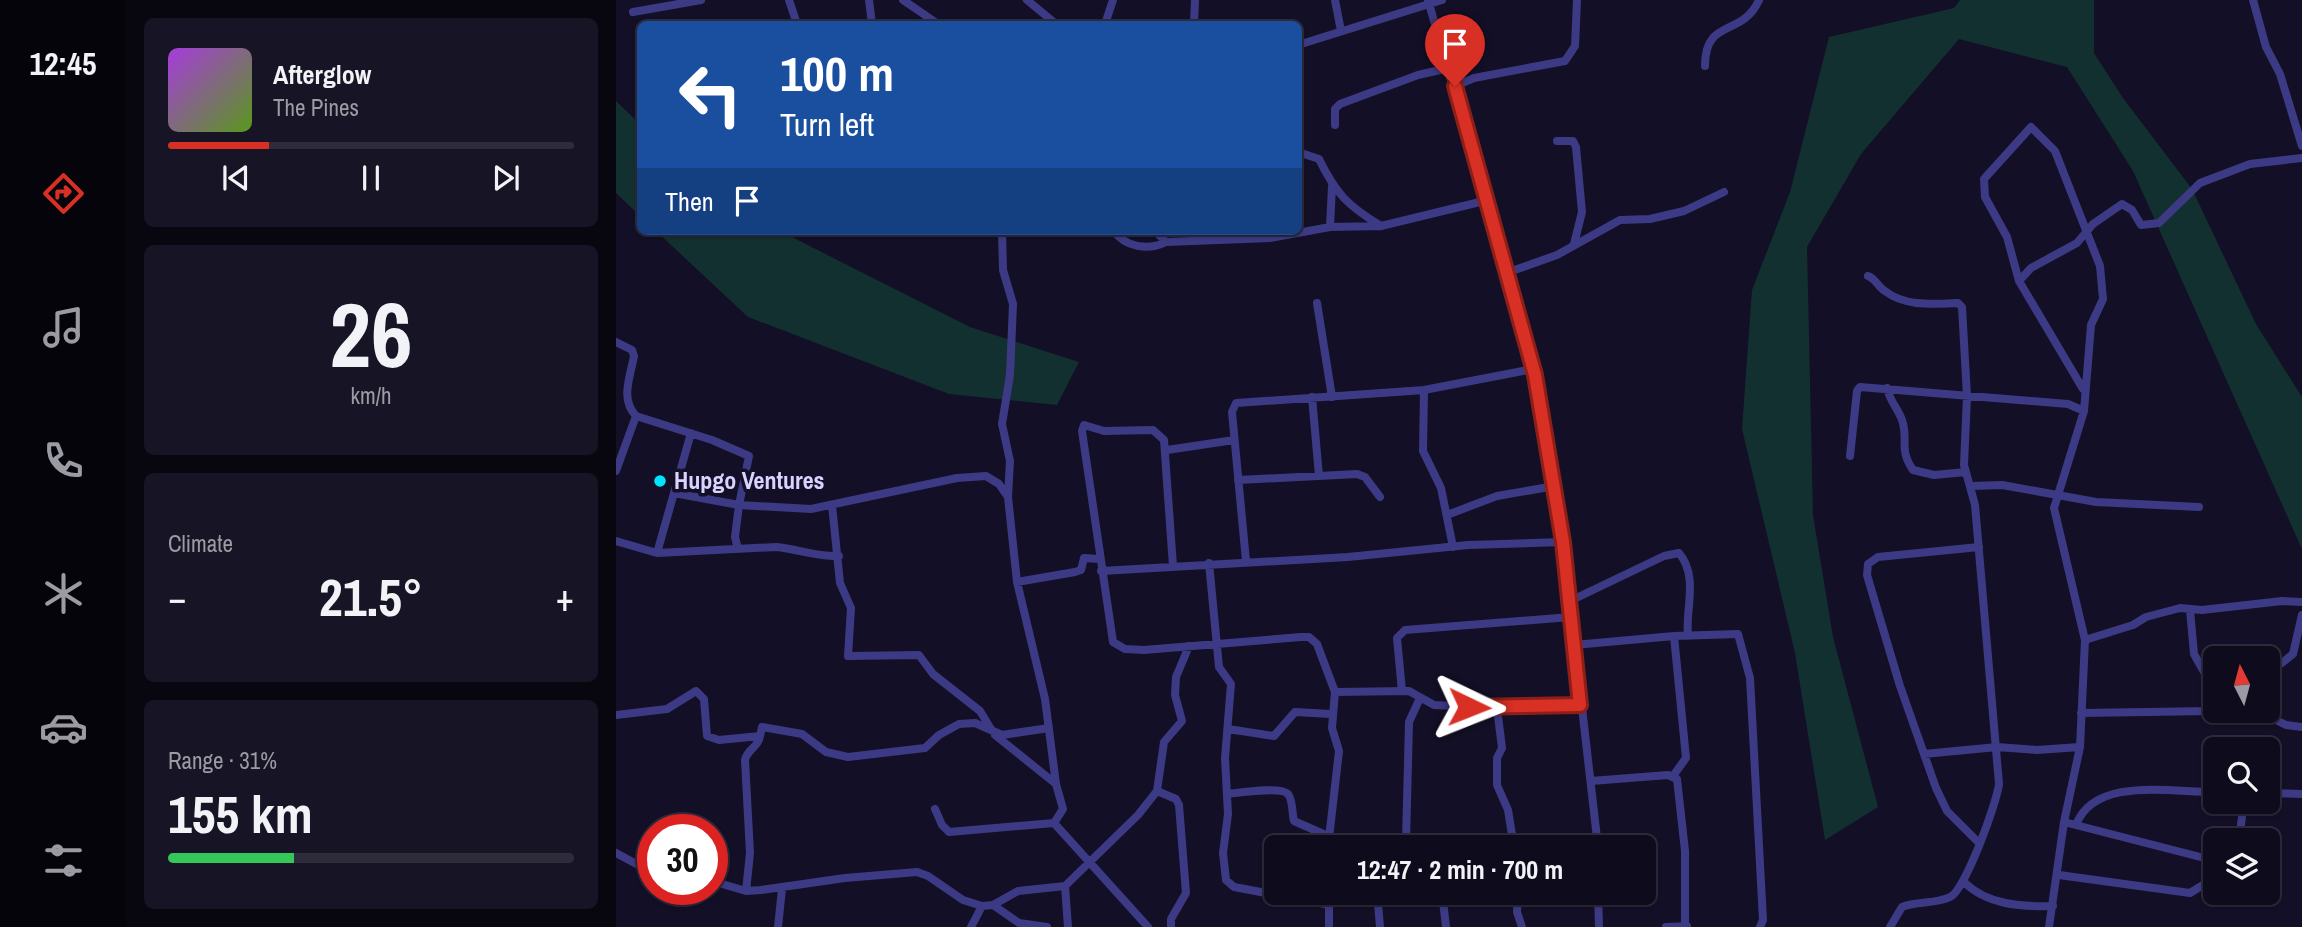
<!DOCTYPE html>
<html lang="en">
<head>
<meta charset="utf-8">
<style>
	:root { --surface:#0e0b1c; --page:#171425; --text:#f1f3f6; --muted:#9b9ba3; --line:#2e2b3b; --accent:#d93025 }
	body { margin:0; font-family:"Archivo Narrow",sans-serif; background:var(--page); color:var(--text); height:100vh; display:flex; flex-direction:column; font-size:26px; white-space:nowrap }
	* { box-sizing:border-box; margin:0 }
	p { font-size:23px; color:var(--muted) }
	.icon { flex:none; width:38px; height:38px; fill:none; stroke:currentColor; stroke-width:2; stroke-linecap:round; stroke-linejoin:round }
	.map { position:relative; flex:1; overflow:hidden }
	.panel { display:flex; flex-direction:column; gap:18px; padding:18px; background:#08060f; width:490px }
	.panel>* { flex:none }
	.banner { position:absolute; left:21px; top:21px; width:665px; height:214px; border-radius:10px; box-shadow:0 2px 5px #0004,0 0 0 2px var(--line); background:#1a4fa0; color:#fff; overflow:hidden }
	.needle { width:46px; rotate:354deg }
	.controls { position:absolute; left:1587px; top:646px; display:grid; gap:14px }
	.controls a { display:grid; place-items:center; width:77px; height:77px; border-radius:10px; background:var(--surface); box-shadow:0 2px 5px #0004,0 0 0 2px var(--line); font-size:35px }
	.speed { position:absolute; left:21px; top:814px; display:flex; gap:14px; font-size:35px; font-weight:700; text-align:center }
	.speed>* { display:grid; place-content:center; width:91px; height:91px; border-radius:50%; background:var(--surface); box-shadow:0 2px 5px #0004,0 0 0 2px var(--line); line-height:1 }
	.speed .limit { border:10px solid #d22; background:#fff; color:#111 }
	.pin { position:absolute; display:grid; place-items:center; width:60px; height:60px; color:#fff; margin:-72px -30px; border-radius:50% 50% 50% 0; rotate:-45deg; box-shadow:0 0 7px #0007 }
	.pin .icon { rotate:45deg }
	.me { position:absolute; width:77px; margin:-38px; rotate:92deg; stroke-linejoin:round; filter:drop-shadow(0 0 5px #0008) }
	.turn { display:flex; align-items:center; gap:24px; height:147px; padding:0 28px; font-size:32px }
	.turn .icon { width:91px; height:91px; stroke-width:2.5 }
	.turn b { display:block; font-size:49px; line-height:60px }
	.then { display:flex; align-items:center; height:66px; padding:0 28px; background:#0003; gap:14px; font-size:26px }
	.big { font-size:52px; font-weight:700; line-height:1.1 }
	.panel .tile { flex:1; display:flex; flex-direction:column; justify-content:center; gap:10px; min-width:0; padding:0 24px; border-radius:10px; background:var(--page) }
	.panel .dial { align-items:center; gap:0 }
	.dial b { font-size:91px; line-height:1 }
	.song { display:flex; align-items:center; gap:21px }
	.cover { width:84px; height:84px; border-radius:10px; background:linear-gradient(135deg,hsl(280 70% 55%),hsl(90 70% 35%)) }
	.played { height:7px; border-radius:4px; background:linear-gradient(90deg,var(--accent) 25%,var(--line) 25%) }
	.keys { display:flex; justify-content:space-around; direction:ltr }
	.heat { display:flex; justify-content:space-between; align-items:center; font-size:38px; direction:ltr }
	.charge { height:10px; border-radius:5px; background:linear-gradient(90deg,#34c759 31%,var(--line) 0) }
	.trip { position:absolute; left:648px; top:835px; width:392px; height:70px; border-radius:10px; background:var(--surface); box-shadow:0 2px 5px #0004,0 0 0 2px var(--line); font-weight:700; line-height:70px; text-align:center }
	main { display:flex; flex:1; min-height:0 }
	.tab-bar { display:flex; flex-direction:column; width:126px; justify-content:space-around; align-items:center; background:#06040b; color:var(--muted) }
	.tab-bar .icon { width:49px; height:49px }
	.tab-bar .on { color:var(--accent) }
	.tab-bar b { font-size:32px; color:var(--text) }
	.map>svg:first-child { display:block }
</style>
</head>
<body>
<main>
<nav class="tab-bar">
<b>12:45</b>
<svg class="icon on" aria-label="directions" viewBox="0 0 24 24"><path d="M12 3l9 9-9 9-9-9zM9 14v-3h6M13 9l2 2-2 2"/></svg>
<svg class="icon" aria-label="music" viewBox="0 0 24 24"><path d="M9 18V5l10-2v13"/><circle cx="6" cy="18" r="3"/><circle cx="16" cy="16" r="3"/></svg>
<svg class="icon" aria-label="phone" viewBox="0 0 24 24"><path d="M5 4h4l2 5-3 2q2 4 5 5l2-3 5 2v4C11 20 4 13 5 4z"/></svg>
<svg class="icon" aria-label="climate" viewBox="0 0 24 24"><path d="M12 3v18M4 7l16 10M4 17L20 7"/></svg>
<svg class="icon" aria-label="car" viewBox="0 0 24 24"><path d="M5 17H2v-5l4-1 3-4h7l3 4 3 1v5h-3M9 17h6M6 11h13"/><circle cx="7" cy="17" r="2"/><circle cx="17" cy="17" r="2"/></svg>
<svg class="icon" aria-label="filters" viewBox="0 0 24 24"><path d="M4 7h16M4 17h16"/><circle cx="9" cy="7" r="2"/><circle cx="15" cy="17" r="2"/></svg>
</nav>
<section class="panel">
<div class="tile">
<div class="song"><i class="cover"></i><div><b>Afterglow</b><p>The Pines</p></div></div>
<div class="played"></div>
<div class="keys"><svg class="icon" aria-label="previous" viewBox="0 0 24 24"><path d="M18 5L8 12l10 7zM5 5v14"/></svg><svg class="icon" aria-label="pause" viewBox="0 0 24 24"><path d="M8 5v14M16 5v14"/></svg><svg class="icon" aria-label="next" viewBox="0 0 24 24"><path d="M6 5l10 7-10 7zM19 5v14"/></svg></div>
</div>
<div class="tile dial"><b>26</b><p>km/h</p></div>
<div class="tile"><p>Climate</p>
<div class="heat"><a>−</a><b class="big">21.5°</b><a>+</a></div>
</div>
<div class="tile"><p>Range · 31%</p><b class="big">155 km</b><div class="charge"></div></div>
</section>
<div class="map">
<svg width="1686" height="927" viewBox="0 0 1686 927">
	<rect width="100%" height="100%" fill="#130f26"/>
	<path fill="#12302f" d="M1344 0H1478V53L1507 98 1576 189 1640 324 1686 397V549L1517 171 1451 67 1343 39 1245 154 1191 247 1197 515 1217 637 1262 807 1209 840 1179 653 1126 429 1136 290 1174 192 1213 37 1338 8Z
		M0 101 24 124V216L0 193Z
		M40 231H164L354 327 463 362 441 405 333 394 132 317Z"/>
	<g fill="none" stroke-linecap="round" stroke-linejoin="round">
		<path stroke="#3d3a85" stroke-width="8" d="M173 0 181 24
			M253 0 256 24
			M287 0 322 24
			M411 0 440 24
			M719 0 725 31
			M812 0 919 375 947 542 982 847
			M1637 0 1650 47 1664 74 1686 146
			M17 12 85 0
			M489 24 497 0
			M578 24 579 0
			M682 45 826 0
			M1089 66C1089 17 1126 38 1143 0
			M839 86 858 78 949 61 959 46 961 0
			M719 125V109L724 104 802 75 833 68
			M941 141H957L960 147 966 212 958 244
			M682 152 703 159C720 194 732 206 765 226
			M714 227 716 186
			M386 231 387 270 397 304 394 375 386 424 394 461 392 497
			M498 231C509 247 532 251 550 242
			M539 231 550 242 654 238 714 227 765 226 868 201
			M890 273 941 255 1004 220 1034 219 1068 211 1108 192
			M1252 276C1260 279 1262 287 1269 291 1289 307 1318 304 1342 303L1346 307 1351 396 1348 465 1359 505 1383 784C1381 802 1349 891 1334 897 1320 904 1301 901 1286 907L1274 927
			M1403 281 1415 268 1461 243 1477 224 1506 204 1516 210 1525 225 1543 223 1584 183 1634 164 1686 158
			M701 303 716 397
			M0 342 16 350 18 356C14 378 4 399 20 416L96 440 133 456 123 505 195 509 341 478 370 476 383 484 392 497 401 582 429 699 440 784 447 809 438 823 532 927
			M1271 388C1274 402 1282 408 1286 420 1293 440 1282 448 1297 470L1318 475 1350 472
			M808 390 807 451 825 488 837 547
			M696 397 703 476
			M551 450 618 440
			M1234 456 1241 391 1244 387 1452 404 1468 411
			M0 471 20 416
			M622 480 741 474 749 477 764 497
			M1355 486 1386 485 1480 502 1583 507
			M58 493 123 505 119 537 122 549
			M216 505 224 583 235 608 232 656 303 655 317 674 364 711 375 729
			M831 515 881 496 939 486
			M0 541 41 553 160 547C182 549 200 557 223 556
			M41 553 75 433
			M630 561 616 412 620 403 808 390 917 369
			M593 563 603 667 615 684 609 758 612 814 607 853 610 880 618 887 714 905
			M557 566 548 440 537 430 488 431 468 425 466 431 497 642 509 649 528 650 685 637H693L701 644 719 692 716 728 723 751 712 847
			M485 571 732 557 852 545 947 542
			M401 582 459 572 465 570 468 558 483 559
			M954 601 1048 556 1063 553C1083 577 1069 609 1072 636
			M1574 610 1578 654 1592 679 1595 711
			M1469 640 1517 625 1530 617 1564 608 1586 610 1666 601 1686 602
			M958 645 1058 636 1122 634 1134 678 1147 920 1144 927
			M1652 674 1677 654 1686 615
			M786 691 781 638 789 630 955 617
			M719 692 793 691 818 705 881 708 964 705
			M881 708 886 748 881 758V785L892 810 898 847
			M1465 713 1595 711 1644 716 1652 710
			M1648 714 1670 725 1686 727
			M0 715 51 709 80 691 88 699 91 736 103 740 144 736 146 727 186 734 210 752 232 757 309 748 323 735 343 724 359 723 386 735 433 728
			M612 729 658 736 679 712 715 714
			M379 735 440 784
			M1308 754 1381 747 1421 750 1464 747
			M1057 776 1070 758 1058 636
			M975 781 1052 775 1061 779 1069 851V925
			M541 791 560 799 563 805 570 893 555 919V927
			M1652 793 1686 794
			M611 794C622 793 665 786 672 794 677 800 676 814 678 821L712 836
			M319 809 326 825 333 832 438 823
			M1448 822 1600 861
			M1460 825C1479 775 1559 793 1600 792
			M1623 840 1627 809
			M790 842 793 722 804 698
			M1362 842 1331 811 1320 788 1284 686 1251 575 1252 564 1262 557 1363 547
			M760 847 766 841 896 842 982 837
			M0 853 37 873
			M1443 875 1574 893 1600 877
			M96 881 130 891 145 890 229 878 301 872 312 876 347 900 366 906 377 905 402 891 449 886 522 815 541 791 548 742 566 721 559 695 560 677 573 646
			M1348 882C1371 905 1406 907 1437 906
			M449 886 452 927
			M130 891 134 853 129 760C131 749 143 747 144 736
			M761 892 764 927
			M826 892 830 927
			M902 892 901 912 906 927
			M982 892 983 927
			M377 905 403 923 431 927
			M162 927 166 889
			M355 927 366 906
			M713 927V892
			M1050 927 1071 926
			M1433 927 1448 822 1464 747 1469 640 1438 508 1468 411 1475 325 1487 299 1484 266 1439 151 1415 127 1368 179 1369 197 1391 237 1403 281 1467 389"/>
	</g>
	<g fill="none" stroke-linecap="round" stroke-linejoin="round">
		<g stroke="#8d1f18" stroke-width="18">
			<path id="route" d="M839 86 919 375 947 542 964 705 853 707"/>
		</g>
		<use href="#route" stroke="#d93025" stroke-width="12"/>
	</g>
	<circle fill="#00e5ff" stroke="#130f26" stroke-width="2.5" cx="44" cy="481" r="7"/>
	<g text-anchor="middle" stroke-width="7" stroke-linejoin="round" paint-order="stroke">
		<g font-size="24" font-weight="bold" fill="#d9d4ff" stroke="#130f26" text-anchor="start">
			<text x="58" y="489">Hupgo Ventures</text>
		</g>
	</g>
</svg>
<div class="controls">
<a><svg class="needle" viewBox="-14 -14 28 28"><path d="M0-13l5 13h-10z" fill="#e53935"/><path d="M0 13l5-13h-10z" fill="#9b9ba3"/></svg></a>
<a><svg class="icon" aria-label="search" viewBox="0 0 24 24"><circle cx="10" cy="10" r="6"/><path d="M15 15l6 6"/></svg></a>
<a><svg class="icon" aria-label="layers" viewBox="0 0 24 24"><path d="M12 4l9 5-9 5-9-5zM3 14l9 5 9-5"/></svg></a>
</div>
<div class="speed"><div class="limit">30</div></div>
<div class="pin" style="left:839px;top:86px;background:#d93025"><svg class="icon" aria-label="arrive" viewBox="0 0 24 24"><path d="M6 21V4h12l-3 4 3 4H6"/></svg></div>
<svg class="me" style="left:853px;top:707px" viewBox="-20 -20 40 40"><path d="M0-17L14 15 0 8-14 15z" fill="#d93025" stroke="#fff" stroke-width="4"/></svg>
<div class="trip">12:47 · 2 min · 700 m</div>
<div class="banner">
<div class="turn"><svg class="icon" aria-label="left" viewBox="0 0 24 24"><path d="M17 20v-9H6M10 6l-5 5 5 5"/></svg><div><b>100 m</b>Turn left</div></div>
<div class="then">Then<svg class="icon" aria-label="arrive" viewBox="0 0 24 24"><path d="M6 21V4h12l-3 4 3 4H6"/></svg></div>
</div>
</div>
</main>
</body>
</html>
